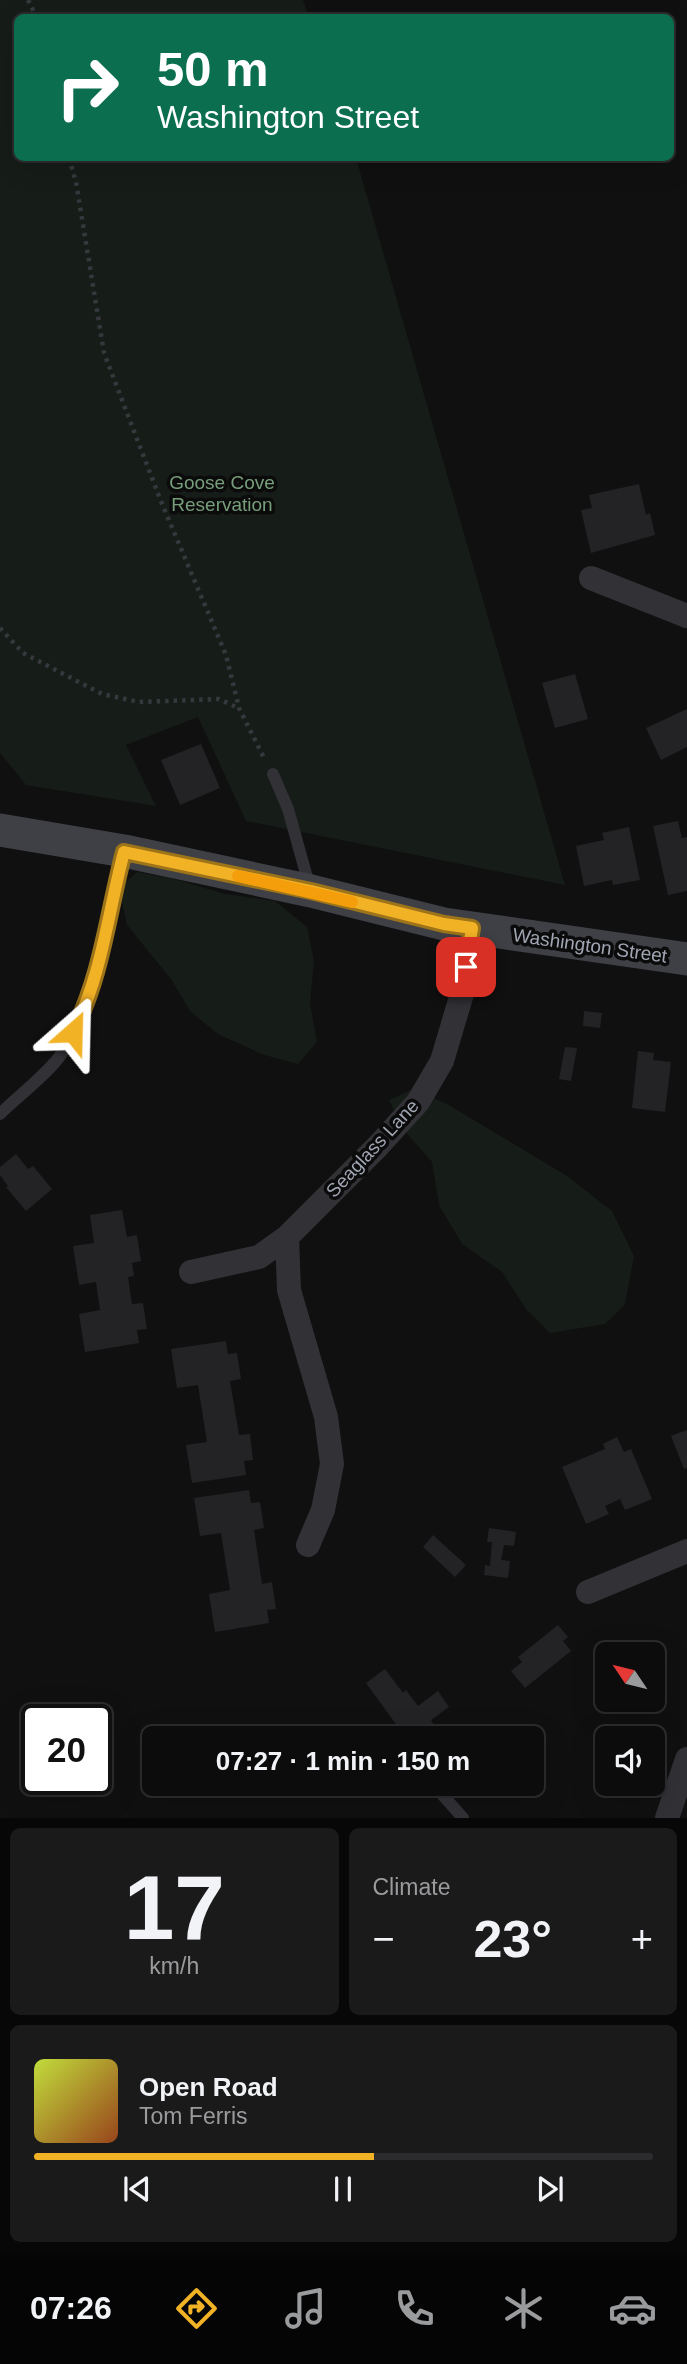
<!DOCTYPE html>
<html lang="en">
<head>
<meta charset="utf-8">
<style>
	:root { --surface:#0c0c0d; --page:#1a1a1b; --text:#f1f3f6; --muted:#9a9b9d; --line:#2c2c2e; --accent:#f2b226 }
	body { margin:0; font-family:Arial,sans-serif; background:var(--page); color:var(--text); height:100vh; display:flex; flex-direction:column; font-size:26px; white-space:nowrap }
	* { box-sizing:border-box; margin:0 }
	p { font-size:23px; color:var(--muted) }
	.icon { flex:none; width:38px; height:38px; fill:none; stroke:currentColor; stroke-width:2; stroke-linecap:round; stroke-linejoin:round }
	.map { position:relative; height:1818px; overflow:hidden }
	.panel { display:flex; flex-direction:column; gap:10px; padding:10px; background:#070707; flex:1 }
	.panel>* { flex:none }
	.hud { position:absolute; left:14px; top:14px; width:660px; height:147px; border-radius:10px; box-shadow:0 7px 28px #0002,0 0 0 2px var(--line); background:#0b6e4f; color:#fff; overflow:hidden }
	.needle { width:46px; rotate:305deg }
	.buttons { position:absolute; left:595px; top:1642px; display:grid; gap:14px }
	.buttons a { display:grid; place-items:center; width:70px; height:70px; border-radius:10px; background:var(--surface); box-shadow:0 7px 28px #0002,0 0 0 2px var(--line); font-size:35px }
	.speed { position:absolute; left:21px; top:1704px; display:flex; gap:14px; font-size:35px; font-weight:700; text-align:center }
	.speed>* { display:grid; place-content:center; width:91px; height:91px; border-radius:50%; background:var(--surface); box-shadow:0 7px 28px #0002,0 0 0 2px var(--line); line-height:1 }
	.speed .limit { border:4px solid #111; border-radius:10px; background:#fff; color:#111 }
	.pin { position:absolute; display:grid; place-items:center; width:60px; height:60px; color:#fff; margin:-30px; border-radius:14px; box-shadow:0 4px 10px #0006 }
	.me { position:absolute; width:77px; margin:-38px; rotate:25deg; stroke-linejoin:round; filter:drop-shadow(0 0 5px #0008) }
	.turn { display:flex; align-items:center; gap:24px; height:147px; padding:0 28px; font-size:32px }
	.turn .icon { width:91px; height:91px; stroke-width:2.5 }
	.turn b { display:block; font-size:49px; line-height:60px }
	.big { font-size:52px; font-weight:600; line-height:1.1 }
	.panel .tile { flex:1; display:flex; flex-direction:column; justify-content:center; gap:10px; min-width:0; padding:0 24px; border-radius:10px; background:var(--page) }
	.panel .dial { align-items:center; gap:0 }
	.dial b { font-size:91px; line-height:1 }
	.song { display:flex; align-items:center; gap:21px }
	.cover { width:84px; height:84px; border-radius:10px; background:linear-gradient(135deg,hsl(70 70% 55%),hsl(20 70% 35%)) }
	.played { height:7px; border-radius:4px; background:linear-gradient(90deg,var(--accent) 55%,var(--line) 55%) }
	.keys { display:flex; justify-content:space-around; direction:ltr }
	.heat { display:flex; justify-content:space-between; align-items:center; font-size:38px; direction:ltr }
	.panel .tiles { flex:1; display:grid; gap:10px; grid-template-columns:1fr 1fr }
	.tile:last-child { grid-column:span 2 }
	.trip { position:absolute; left:142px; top:1726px; width:402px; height:70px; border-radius:10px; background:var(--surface); box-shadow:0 7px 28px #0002,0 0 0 2px var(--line); font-weight:600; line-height:70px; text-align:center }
	.tab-bar { display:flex; height:112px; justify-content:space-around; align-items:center; background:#050505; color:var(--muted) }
	.tab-bar .icon { width:49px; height:49px }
	.tab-bar .current { color:var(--accent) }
	.tab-bar b { font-size:32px; color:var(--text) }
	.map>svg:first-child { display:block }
</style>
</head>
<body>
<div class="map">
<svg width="687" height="1818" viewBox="0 0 687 1818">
	<rect width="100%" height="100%" fill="#101011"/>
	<path fill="#161c17" d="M0 0H303L309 17 18 18V158H356L565 885 246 821 198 717 126 745 156 806 26 785 0 753Z
		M137 872 171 878 225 894 275 901 307 927 314 961 310 1003 317 1042 298 1064 264 1055 218 1034 190 1011 171 979 127 925 119 888Z
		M413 1089 447 1104 567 1176 612 1211 634 1256 625 1304 605 1324 550 1333 526 1309 502 1272 462 1244 439 1205 432 1162 402 1128 389 1100Z"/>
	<path fill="#232225" d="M639 484 646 515 650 513 655 535 591 553 581 510 592 508 589 495Z
		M575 674 588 719 555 728 542 683Z
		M687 709V747L661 760 646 728Z
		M201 744 220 788 180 805 161 760Z
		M678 821 682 838 687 837V891L668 895 653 826Z
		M629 827 640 880 613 885 612 880 584 886 576 846 604 840 602 833Z
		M584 1011 602 1013 600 1028 583 1026Z
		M565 1047 577 1048 571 1081 559 1079Z
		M638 1051 654 1053 653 1060 671 1062 665 1112 632 1108Z
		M16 1154 28 1169 33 1166 52 1189 26 1211 6 1187 8 1186 0 1175V1167Z
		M122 1210 127 1237 137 1235 141 1261 132 1263 134 1276 128 1277 132 1304 143 1303 147 1329 137 1330 139 1343 85 1352 79 1314 100 1310 96 1282 79 1285 73 1246 94 1243 90 1215Z
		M226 1341 228 1354 237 1353 241 1379 230 1381 239 1435 250 1434 253 1460 244 1461 246 1475 192 1483 186 1445 207 1442 198 1385 177 1388 171 1349Z
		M687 1430V1468L684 1469 671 1436Z
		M617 1437 624 1452 631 1449 652 1499 625 1510 620 1499 605 1506 609 1514 586 1524 562 1467 605 1449 603 1444Z
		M249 1490 251 1503 260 1502 264 1528 254 1530 262 1584 272 1582 276 1609 267 1610 269 1623 215 1632 209 1594 230 1590 221 1533 200 1536 194 1498Z
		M489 1528 516 1532 514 1546 504 1545 501 1560 510 1561 508 1578 484 1575 485 1565 490 1566 492 1542H487Z
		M433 1535 466 1565 455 1577 423 1547Z
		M558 1625 568 1637 563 1641 571 1651 525 1688 511 1671 522 1662 518 1657Z
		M385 1669 403 1693 406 1690 418 1706 438 1691 449 1707 431 1720 434 1725 417 1738H406L366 1683Z"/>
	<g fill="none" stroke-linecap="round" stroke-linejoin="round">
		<path stroke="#37383d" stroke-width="4.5" stroke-dasharray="3.5 5" stroke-linecap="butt" d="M28 0 37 18
			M69 158 76 182 104 353 160 499 226 655 239 708 264 758
			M0 628 23 653 102 694 139 702 219 699 238 708"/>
		<path stroke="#313136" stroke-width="12" d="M273 774 288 809 310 888
			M0 1114C16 1098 51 1071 62 1053 101 993 106 919 123 852
			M432 1783 463 1818"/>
		<path stroke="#313136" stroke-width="24" d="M591 578 687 616
			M191 1272 259 1257 287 1237
			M308 1545 323 1510 332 1464 326 1417 289 1290 287 1237 378 1146 418 1102 442 1061 464 987 472 928
			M588 1592 687 1551
			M667 1818 687 1759"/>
		<path stroke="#3f4046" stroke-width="33" d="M0 830 124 851 311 891 444 924 687 959"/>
	</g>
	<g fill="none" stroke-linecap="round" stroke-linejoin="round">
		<g stroke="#9d7419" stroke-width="18">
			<path id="route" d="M73 1032C102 976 108 912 124 852L311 891 444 924 472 928 466 967"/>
		</g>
		<use href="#route" stroke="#f2b226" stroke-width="12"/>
		<path stroke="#f59e0b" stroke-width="12" d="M238 876 352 902"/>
	</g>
	<g text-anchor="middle" stroke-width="7" stroke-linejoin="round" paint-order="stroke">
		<g font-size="19" fill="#779e7a" stroke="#0b0b0c">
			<text x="222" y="489">Goose Cove<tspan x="222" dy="22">Reservation</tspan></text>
		</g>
		<g font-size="19" fill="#a0a5b2" stroke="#0b0b0c">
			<text transform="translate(590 945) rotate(8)" y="7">Washington Street</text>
			<text transform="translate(372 1148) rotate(-47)" y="7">Seaglass Lane</text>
		</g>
	</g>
</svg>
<div class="buttons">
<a><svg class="needle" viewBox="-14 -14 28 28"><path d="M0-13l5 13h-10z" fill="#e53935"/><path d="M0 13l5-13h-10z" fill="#9a9b9d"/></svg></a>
<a><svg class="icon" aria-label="sound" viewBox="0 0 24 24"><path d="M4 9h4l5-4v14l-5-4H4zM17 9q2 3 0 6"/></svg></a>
</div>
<div class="speed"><div class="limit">20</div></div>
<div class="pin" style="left:466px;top:967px;background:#d93025"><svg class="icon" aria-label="arrive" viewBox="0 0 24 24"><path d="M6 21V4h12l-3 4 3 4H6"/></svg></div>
<svg class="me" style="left:73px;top:1032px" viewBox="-20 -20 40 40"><path d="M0-17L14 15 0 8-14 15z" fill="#f2b226" stroke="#fff" stroke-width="4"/></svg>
<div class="trip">07:27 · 1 min · 150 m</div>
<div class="hud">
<div class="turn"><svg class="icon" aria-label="right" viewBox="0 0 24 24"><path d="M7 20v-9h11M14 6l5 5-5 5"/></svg><div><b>50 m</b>Washington Street</div></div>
</div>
</div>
<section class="panel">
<div class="tiles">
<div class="tile dial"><b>17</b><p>km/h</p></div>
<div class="tile"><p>Climate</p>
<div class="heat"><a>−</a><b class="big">23°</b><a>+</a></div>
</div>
<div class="tile">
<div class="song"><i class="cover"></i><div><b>Open Road</b><p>Tom Ferris</p></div></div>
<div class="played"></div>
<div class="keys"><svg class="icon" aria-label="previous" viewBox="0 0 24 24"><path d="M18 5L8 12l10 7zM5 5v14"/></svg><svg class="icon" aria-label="pause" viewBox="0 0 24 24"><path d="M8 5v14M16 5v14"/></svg><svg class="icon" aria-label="next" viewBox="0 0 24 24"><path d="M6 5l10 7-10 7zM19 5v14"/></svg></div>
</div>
</div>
</section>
<nav class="tab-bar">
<b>07:26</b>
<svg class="icon current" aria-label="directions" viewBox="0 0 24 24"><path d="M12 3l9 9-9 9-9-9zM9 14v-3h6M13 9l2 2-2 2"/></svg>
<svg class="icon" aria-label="music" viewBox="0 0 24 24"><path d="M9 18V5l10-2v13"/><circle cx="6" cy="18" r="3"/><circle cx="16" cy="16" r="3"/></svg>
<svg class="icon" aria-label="phone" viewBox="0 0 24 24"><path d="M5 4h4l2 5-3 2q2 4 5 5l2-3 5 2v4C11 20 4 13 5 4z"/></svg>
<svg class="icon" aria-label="climate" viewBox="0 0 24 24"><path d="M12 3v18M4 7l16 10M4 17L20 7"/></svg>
<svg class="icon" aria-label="car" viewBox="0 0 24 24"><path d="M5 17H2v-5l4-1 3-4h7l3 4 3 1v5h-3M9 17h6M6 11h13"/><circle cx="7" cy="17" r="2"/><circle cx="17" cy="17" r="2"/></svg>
</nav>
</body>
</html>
